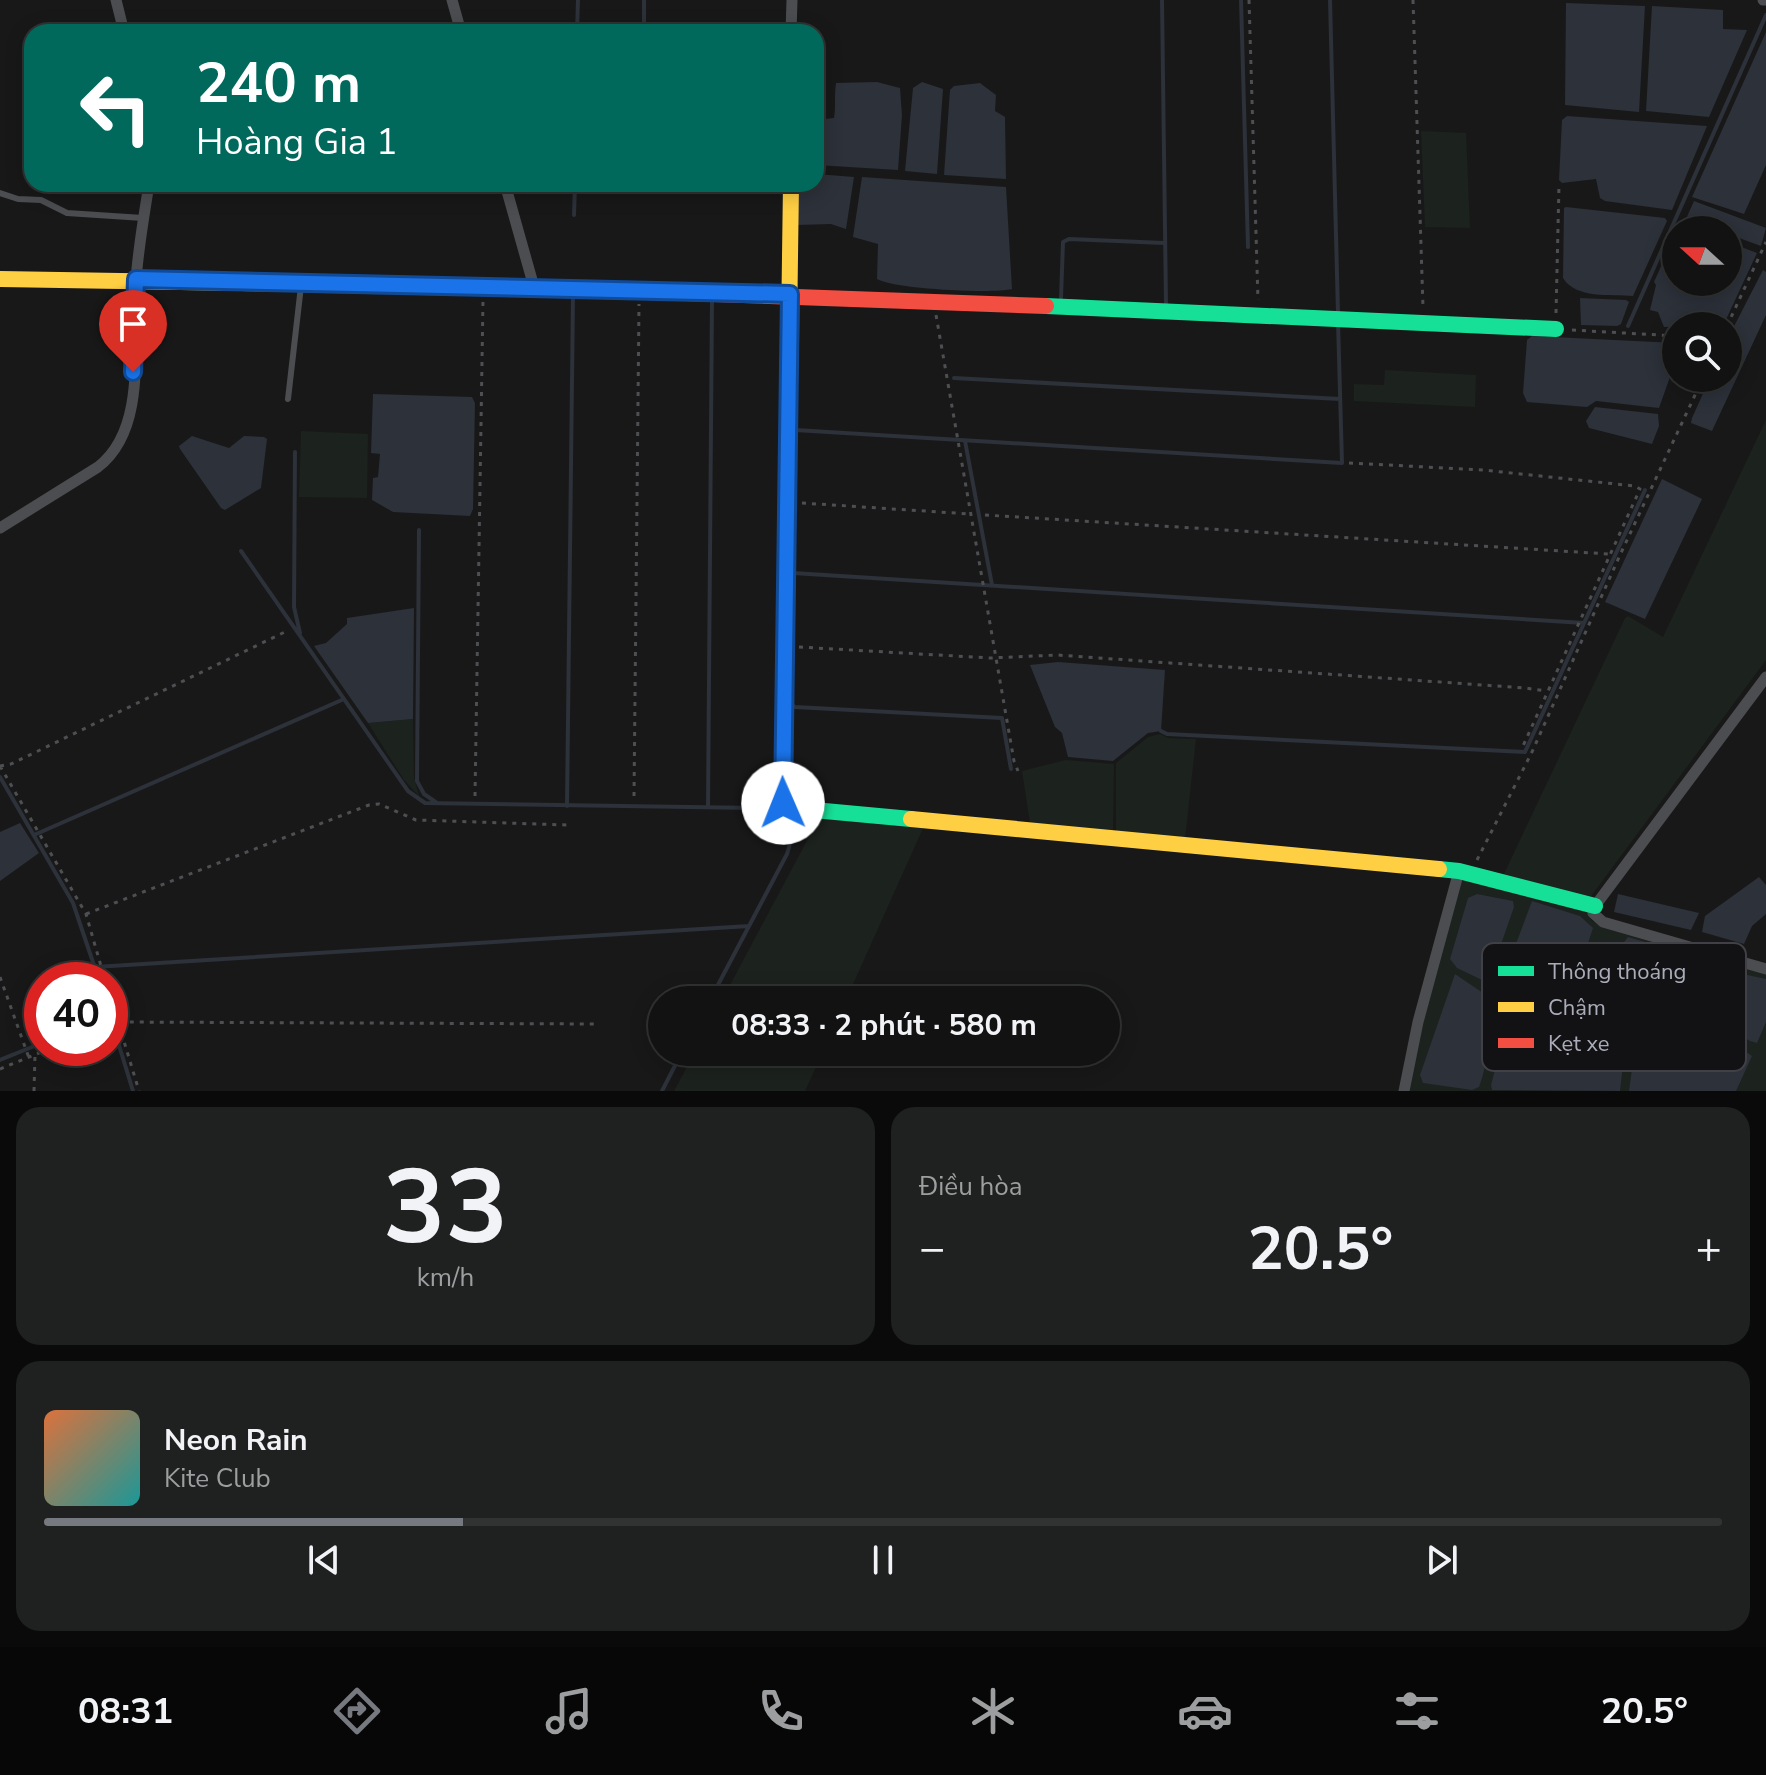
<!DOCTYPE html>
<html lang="vi">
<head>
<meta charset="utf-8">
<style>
	:root { --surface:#121212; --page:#1f2020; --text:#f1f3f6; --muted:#9c9e9f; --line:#313232; --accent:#777981 }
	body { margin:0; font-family:"Nunito Sans",sans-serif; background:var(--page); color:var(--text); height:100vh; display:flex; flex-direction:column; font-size:30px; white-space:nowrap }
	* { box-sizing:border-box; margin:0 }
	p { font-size:26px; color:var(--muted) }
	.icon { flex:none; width:44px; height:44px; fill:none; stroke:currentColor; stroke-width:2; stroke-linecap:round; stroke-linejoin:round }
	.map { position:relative; height:1091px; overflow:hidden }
	.panel { display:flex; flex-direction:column; gap:16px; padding:16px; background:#0a0a0a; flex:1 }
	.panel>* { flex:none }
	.hud { position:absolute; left:24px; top:24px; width:800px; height:168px; border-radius:24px; box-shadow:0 4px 20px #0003,0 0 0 2px var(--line); background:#00695c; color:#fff; overflow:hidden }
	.needle { width:52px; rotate:291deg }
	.tools { position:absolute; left:1662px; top:216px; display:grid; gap:16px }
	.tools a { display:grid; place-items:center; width:80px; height:80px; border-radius:50%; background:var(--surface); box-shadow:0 4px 20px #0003,0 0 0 2px var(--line); font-size:40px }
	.speed { position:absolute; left:24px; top:962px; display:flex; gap:16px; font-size:40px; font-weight:700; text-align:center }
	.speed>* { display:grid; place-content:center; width:104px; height:104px; border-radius:50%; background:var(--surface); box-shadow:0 4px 20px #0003,0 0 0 2px var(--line); line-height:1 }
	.speed .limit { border:12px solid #d22; background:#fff; color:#111 }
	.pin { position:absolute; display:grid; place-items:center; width:68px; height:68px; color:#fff; margin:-82px -34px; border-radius:50% 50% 50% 0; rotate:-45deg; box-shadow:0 0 8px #0007 }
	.pin .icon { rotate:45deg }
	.me { position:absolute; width:88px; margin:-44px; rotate:359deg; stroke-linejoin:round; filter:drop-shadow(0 0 6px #0008) }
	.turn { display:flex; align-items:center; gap:28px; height:168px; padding:0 40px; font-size:36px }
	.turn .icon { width:104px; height:104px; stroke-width:2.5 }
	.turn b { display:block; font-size:56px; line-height:68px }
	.big { font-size:60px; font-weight:700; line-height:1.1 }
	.panel .tile { flex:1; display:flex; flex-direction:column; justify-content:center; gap:12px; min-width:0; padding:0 28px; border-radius:24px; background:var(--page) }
	.panel .dial { align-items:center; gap:0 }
	.dial b { font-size:104px; line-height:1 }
	.song { display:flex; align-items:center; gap:24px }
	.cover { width:96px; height:96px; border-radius:12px; background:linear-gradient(135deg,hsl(20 70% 55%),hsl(180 70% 35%)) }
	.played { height:8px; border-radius:4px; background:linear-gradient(90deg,var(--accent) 25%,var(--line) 25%) }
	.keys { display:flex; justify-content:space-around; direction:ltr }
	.heat { display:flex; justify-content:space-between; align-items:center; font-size:44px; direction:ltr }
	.panel .tiles { flex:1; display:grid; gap:16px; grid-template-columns:1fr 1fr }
	.tile:last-child { grid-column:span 2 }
	.trip { position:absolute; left:648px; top:986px; width:472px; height:80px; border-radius:40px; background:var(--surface); box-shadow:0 4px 20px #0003,0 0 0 2px var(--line); font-weight:700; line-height:80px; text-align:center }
	.tabs { display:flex; height:128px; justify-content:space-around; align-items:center; background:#070707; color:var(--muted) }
	.tabs .icon { width:56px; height:56px }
	.tabs .current { color:var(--accent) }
	.tabs b { font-size:36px; color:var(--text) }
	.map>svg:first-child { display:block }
</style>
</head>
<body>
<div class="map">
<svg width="1766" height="1091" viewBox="0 0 1766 1091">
	<rect width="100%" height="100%" fill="#181818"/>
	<path fill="#1c221e" d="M1421 131 1466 133 1470 228 1425 227Z
		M1385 370 1476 375 1475 407 1354 401V384L1384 385Z
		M1766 420V660L1589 899 1503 876 1625 618 1628 616 1663 637Z
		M301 431 368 434 367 498 299 497Z
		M413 719 414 777 419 796 404 780 368 723Z
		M1160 734 1168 738 1196 739 1185 839 1116 832V763L1148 737Z
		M1066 760 1114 764 1113 833 1030 823 1022 771Z
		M819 818 924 826 846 1000H722Z
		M1466 879 1588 912 1591 920 1599 925 1766 973V1091H1408L1419 1035 1460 882Z
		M695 1052H823L805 1091H674Z"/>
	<path fill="#2c313a" d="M1566 3 1645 6 1639 112 1565 105Z
		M1652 6 1723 10V29L1747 30 1709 117 1646 111Z
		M1766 32V165L1744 214 1692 197Z
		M877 82 900 88 902 115 898 170 816 165V120L834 118C836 106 834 96 836 83Z
		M922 82 943 89 937 174 905 171 913 88Z
		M980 83 996 95 995 111 1005 117 1006 179 944 175 950 90 954 86Z
		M1567 116 1707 126 1672 210 1605 201 1600 198 1596 179 1562 183 1559 180 1562 120Z
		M816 174 854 177 846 229 831 224 797 225V184H816Z
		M862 177 1006 187 1012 289C992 294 893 289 877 279L878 244 853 237Z
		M1694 201 1766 228 1761 246 1728 234V230H1716L1686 219Z
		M1566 207 1665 218 1667 221 1633 296C1610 294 1576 299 1563 278L1564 208Z
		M1676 233V282H1728V242L1757 253 1723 326 1664 327 1658 312 1650 310 1656 285 1654 282Z
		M1763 270 1766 272V315L1712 431 1691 423 1692 418 1710 378H1728V338Z
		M1580 298 1626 300 1629 302 1621 324 1617 326 1581 325Z
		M1532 336 1676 343V360L1659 408 1596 401 1587 407 1527 402 1523 393 1527 340Z
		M373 394 472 397 475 403 473 509 470 516 393 512 372 500 373 478 378 477 380 454 371 453Z
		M1595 407 1658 414 1659 426 1652 444 1589 428 1586 421Z
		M192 436 229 448 244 436 264 437 267 439 261 488 225 510 221 508 180 449 179 446Z
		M1662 479 1702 499 1645 619 1605 602Z
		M414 608 413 719 368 723 314 646 326 643 347 624V618Z
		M1058 662 1165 670 1161 731 1148 733 1113 761 1068 757 1062 733 1055 727 1030 665Z
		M20 823 39 853 0 881V832Z
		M1759 877 1766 885V914L1752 926 1744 944 1702 932 1705 916Z
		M1477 894 1513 901 1514 907 1490 976 1484 981 1457 968 1450 959 1468 898Z
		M1618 894 1699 913 1691 930 1614 912Z
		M1532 901 1580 916 1593 928 1588 943 1589 952 1575 968 1576 978 1535 1015 1504 990 1502 981Z
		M1628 937 1700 958 1636 1014H1631L1594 980Z
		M1715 968 1766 979V1022L1757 1043 1750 1041 1681 1000 1680 996 1708 970Z
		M1455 974 1498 1003 1500 1009 1482 1078 1479 1087 1472 1090 1423 1083 1420 1075Z
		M1669 1002H1674L1752 1056 1736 1091H1629L1638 1026Z
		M1514 1021 1621 1050 1624 1055 1620 1091 1492 1090 1491 1085 1507 1023Z"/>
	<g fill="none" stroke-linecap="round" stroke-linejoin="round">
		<path stroke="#2c313a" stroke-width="4" d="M1162 0 1166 305
			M1241 0 1248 247
			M1330 0 1338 313
			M577 32 578 0
			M644 32V0
			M574 215 575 184
			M316 291 462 294
			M1061 298 1063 242 1069 239 1164 243
			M1628 326 1766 15
			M954 378 1340 399
			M796 380 798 306
			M795 430 1342 463 1338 322
			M965 441 992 585
			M295 452 294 607 300 633
			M419 530 417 781 424 794 437 803
			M241 551 408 791 425 803 755 808C769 805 773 792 776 779
			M793 573 1584 623
			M790 704 795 707 1002 718 1011 769
			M1161 731 1167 734 1525 752 1645 490
			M0 777 73 903 99 980
			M567 806 573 296
			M708 807 712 299
			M34 835 344 699
			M95 967 749 926
			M710 1000 787 854C797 824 790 821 768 801
			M110 1016 133 1091
			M0 1060 42 1043
			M662 1091 682 1052"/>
		<path stroke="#4e4f53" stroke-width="3" stroke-dasharray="4 6" stroke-linecap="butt" d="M1249 0 1258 300
			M1413 0 1423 307
			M1556 313 1559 185
			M936 315 1014 761 1018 771
			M1727 326 1766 242
			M1572 330 1676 336
			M1349 463 1483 470 1635 486 1640 489 1523 746
			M802 503 970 514
			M985 515 1609 554
			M799 647 990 658 1057 655 1525 688 1546 691
			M0 766 11 764 289 630
			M0 766 86 914 105 980
			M475 796 483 300
			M634 796 639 304
			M1477 860 1532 752 1620 555 1703 378
			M86 914 369 805 379 804 416 820 567 825
			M0 977 29 1058
			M110 995 139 1091
			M110 1024 118 1022 595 1024
			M0 1069 51 1048
			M34 1091 35 1055"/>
		<path stroke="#4c4d51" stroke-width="6" d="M0 193 18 199 41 200 67 213 143 218
			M288 399 301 286"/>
		<path stroke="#4c4d51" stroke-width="11" d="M116 0 124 32
			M452 0 461 32
			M1763 0H1766
			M791 32 792 0
			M505 184 534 287
			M0 528 98 467C149 428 132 340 136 281 138 249 144 216 149 184
			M1766 677 1595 906 1593 913 1603 922 1766 969
			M1404 1091 1418 1022 1459 871"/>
		<path stroke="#16e098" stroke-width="16" d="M1046 306 1556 329
			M786 548 783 803 792 808 911 819
			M1439 869 1459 871 1595 906"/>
		<path stroke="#ffcf43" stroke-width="16" d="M0 279 545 288
			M786 548 791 184
			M911 819 1439 869"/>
		<path stroke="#f24e42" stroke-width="16" d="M545 288 1046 306"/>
	</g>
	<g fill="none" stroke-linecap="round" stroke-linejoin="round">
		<g stroke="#114b97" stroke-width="20">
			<path id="route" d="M133 372 136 279 790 294 783 803"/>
		</g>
		<use href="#route" stroke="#1a73e8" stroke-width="14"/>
	</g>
	<rect x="1482" y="943" width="264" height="128" rx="12" fill="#121214" stroke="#404046" stroke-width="2"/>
	<rect x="1498" y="966" width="36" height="10" fill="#16e098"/>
	<rect x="1498" y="1002" width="36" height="10" fill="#ffcf43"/>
	<rect x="1498" y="1038" width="36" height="10" fill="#f24e42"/>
	<g font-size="22" fill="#aaadb9">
		<text x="1548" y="979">Thông thoáng</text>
		<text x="1548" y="1015">Chậm</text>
		<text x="1548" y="1051">Kẹt xe</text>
	</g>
</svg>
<div class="tools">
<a><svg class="needle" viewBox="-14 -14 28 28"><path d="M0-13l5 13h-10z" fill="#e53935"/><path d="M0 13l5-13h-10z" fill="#9c9e9f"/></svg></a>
<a><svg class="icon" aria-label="search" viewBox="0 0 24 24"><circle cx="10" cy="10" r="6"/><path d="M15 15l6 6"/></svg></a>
</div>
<div class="speed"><div class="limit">40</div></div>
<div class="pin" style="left:133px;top:372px;background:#d93025"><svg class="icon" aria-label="arrive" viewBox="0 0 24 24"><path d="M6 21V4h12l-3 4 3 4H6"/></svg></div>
<svg class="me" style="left:783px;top:803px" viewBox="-20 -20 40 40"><circle r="19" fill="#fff"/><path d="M0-13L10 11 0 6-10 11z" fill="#1a73e8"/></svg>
<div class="trip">08:33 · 2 phút · 580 m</div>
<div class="hud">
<div class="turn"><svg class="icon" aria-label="left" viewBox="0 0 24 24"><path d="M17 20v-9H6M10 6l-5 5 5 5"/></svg><div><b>240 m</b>Hoàng Gia 1</div></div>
</div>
</div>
<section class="panel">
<div class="tiles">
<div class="tile dial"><b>33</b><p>km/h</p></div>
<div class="tile"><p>Điều hòa</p>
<div class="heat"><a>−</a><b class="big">20.5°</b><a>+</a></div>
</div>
<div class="tile">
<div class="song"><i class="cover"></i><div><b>Neon Rain</b><p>Kite Club</p></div></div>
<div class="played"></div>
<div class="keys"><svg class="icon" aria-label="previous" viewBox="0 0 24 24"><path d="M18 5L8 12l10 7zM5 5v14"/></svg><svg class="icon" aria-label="pause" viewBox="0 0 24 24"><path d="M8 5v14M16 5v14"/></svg><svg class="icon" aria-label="next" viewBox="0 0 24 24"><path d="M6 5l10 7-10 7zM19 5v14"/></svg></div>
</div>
</div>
</section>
<nav class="tabs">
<b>08:31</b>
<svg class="icon current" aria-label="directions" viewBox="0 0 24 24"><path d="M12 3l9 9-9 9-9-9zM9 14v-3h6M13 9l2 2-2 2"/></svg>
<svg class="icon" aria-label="music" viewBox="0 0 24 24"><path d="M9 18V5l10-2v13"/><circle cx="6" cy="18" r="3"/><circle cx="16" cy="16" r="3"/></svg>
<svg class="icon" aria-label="phone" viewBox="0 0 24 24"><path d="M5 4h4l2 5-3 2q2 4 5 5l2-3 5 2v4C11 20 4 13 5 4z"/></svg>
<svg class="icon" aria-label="climate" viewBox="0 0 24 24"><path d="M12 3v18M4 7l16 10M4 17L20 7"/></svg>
<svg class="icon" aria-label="car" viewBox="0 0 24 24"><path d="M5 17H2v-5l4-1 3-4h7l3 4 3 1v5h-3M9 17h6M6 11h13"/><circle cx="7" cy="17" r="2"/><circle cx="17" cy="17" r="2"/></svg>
<svg class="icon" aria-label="filters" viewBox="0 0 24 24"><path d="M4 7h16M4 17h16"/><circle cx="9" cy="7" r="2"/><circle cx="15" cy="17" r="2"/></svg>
<b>20.5°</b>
</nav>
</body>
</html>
